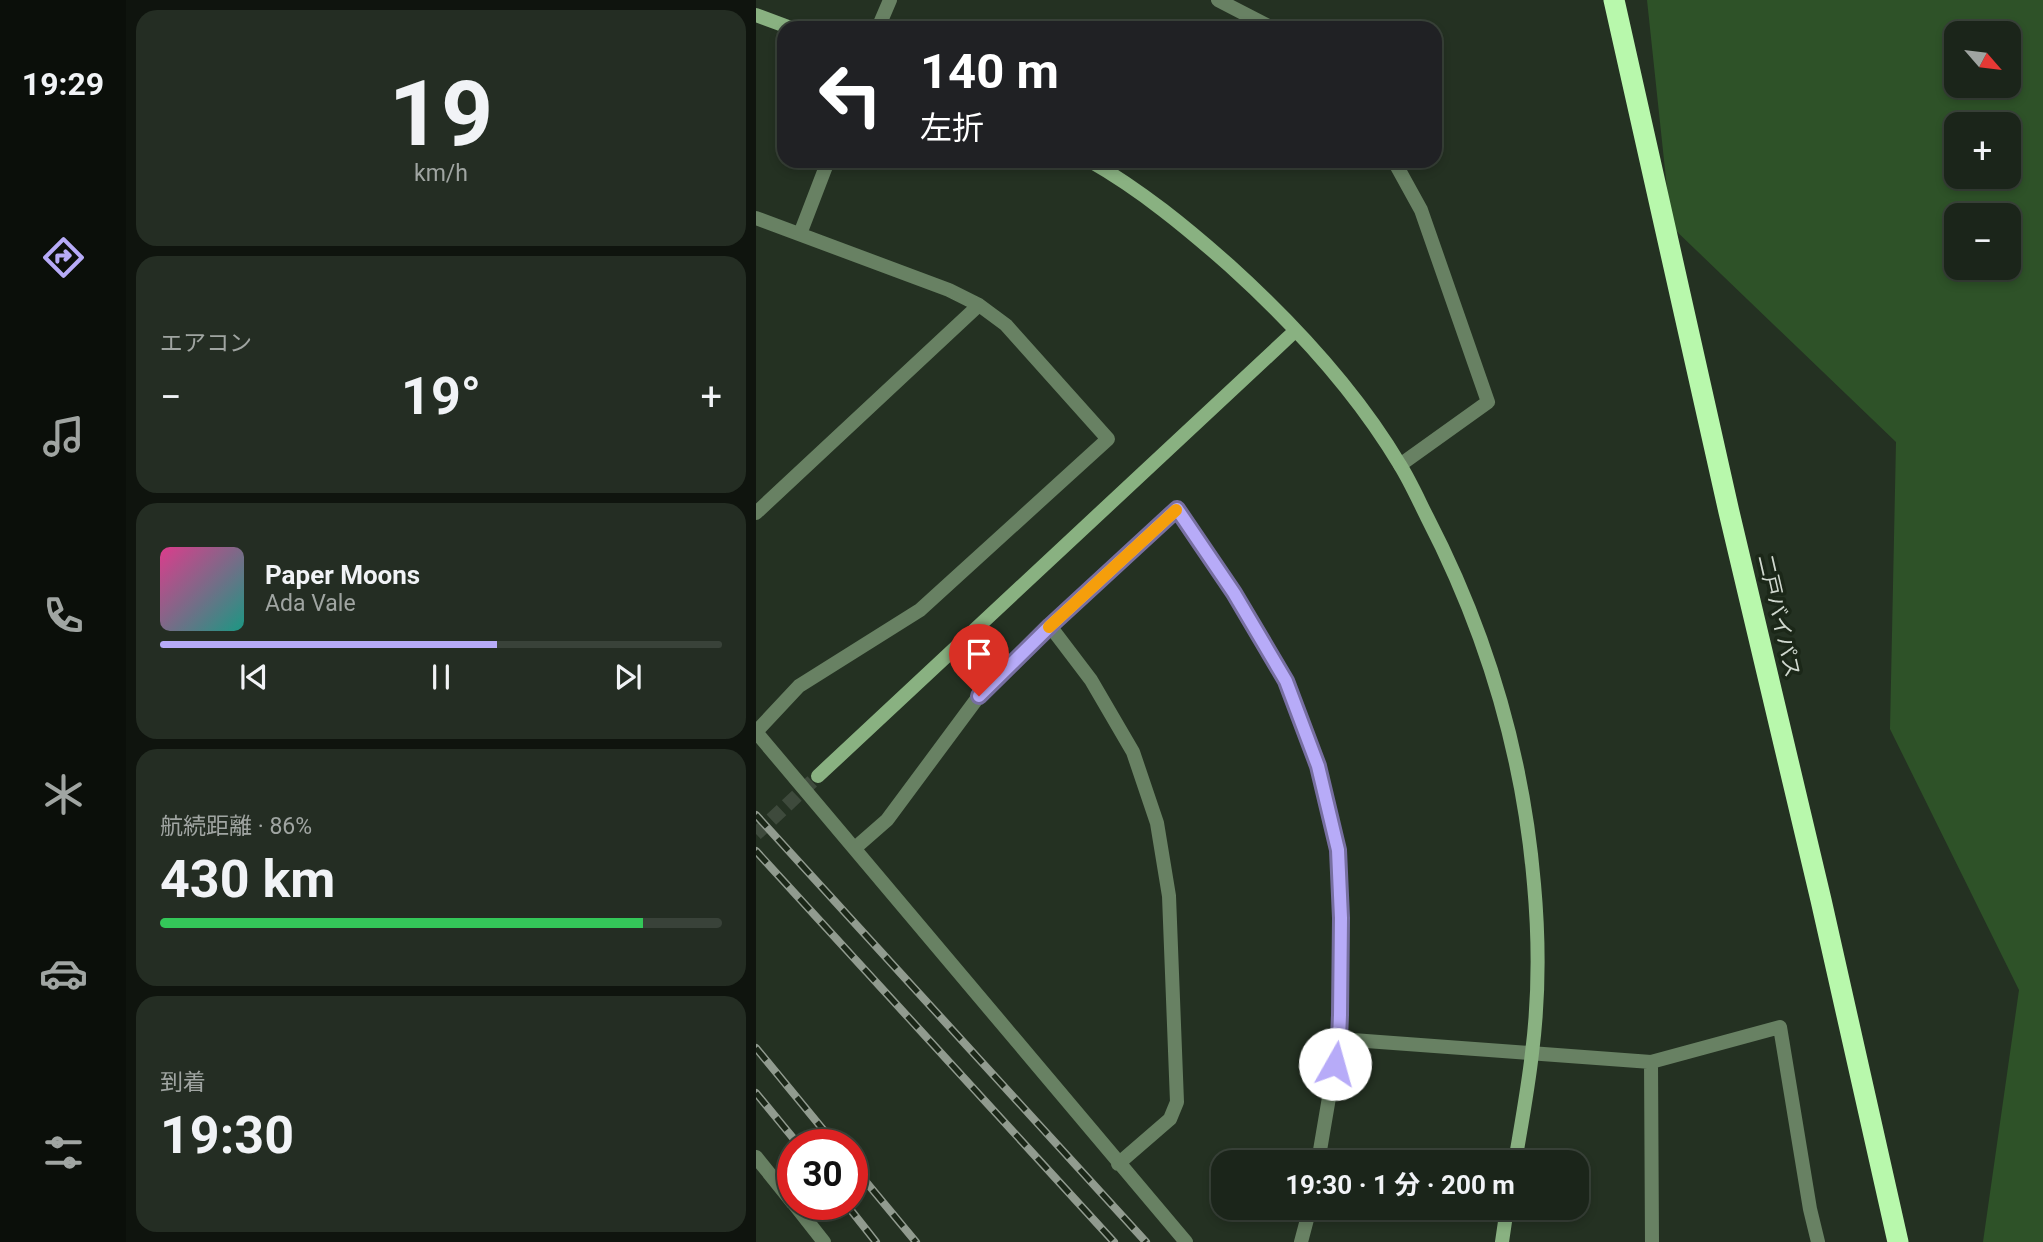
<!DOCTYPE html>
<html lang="ja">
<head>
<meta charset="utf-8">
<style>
	:root { --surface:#1b251a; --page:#242d23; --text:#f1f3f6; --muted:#a0a5a2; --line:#394239; --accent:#b7abf8 }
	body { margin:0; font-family:Roboto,"Noto Sans JP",sans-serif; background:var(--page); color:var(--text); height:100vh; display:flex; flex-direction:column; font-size:26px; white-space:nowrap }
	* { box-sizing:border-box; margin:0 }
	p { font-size:23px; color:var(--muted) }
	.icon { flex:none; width:38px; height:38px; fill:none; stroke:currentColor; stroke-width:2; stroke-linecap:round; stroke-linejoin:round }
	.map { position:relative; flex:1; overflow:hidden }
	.side { display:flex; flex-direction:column; gap:10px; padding:10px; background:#0f140e; width:630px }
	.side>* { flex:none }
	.top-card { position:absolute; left:21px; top:21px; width:665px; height:147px; border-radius:21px; box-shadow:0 4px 10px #0003,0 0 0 2px var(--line); background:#202124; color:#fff; overflow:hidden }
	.needle { width:46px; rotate:118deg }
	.fabs { position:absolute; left:1188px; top:21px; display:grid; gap:14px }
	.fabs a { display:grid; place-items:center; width:77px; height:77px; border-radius:14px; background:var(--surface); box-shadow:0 4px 10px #0003,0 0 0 2px var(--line); font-size:35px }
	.speed { position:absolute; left:21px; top:1129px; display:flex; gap:14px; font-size:35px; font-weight:700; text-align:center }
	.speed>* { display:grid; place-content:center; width:91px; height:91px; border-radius:50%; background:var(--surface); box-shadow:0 4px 10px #0003,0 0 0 2px var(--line); line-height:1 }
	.speed .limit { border:10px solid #d22; background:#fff; color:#111 }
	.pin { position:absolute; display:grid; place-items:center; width:60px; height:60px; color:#fff; margin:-72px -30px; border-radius:50% 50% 50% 0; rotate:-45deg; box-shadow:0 0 7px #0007 }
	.pin .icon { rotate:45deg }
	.me { position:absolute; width:77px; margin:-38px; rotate:7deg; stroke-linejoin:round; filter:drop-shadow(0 0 5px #0008) }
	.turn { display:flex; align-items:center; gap:24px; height:147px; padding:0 28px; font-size:32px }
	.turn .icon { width:91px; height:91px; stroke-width:2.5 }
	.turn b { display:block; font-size:49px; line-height:60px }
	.big { font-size:52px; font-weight:700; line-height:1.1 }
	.side .card { flex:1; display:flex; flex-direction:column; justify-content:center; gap:10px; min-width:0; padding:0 24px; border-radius:21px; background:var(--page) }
	.side .dial { align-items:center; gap:0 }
	.dial b { font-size:91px; line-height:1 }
	.song { display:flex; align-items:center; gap:21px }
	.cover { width:84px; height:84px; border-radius:10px; background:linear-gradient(135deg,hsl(330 70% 55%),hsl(170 70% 35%)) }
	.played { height:7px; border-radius:4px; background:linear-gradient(90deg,var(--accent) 60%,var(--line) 60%) }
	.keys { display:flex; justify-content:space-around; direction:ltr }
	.heat { display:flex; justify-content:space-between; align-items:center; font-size:38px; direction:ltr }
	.charge { height:10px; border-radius:5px; background:linear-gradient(90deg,#34c759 86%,var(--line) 0) }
	.trip { position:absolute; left:455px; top:1150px; width:378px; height:70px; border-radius:21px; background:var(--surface); box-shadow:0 4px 10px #0003,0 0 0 2px var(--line); font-weight:700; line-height:70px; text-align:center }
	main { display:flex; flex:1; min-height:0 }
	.tabs { display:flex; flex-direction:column; width:126px; justify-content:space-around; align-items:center; background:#0b0f0a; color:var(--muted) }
	.tabs .icon { width:49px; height:49px }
	.tabs .active { color:var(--accent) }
	.tabs b { font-size:32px; color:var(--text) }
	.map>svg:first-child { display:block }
</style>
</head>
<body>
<main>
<nav class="tabs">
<b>19:29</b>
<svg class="icon active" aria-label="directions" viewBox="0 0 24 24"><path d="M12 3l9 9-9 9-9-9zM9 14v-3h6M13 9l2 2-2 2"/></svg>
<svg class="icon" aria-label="music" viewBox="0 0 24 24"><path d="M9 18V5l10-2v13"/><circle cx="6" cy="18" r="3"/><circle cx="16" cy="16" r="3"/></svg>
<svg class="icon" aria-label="phone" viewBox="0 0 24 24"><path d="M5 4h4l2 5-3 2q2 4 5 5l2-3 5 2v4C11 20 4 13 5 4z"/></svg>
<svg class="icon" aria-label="climate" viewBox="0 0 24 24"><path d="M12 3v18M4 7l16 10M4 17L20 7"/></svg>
<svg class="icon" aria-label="car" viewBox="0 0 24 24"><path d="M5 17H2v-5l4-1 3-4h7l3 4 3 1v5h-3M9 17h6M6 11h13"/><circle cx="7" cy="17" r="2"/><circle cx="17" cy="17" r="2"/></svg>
<svg class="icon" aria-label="filters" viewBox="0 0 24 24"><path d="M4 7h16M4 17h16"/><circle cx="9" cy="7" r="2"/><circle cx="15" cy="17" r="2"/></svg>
</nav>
<section class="side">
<div class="card dial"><b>19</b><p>km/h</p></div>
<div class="card"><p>エアコン</p>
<div class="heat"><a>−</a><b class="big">19°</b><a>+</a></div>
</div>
<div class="card">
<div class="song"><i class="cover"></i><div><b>Paper Moons</b><p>Ada Vale</p></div></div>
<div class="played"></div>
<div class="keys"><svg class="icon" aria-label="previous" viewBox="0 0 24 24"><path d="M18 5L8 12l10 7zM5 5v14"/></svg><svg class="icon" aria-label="pause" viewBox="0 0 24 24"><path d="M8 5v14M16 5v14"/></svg><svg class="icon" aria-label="next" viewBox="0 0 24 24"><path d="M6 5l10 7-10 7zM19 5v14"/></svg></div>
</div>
<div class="card"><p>航続距離 · 86%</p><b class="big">430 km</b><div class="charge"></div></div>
<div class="card"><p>到着</p><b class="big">19:30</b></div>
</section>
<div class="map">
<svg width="1287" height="1242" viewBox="0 0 1287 1242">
	<rect width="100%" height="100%" fill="#243122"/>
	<path fill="#2e5228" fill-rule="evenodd" d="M891 0H1287V1242H1227L1263 990 1134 729 1140 442 915 226ZM1200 33H1253V86H1200ZM1200 124H1253V177H1200ZM1200 215H1253V268H1200Z"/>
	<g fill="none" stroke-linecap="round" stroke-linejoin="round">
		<path stroke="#3e4a3c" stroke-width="14" stroke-dasharray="14 7" stroke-linecap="butt" d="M0 834 62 776"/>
		<path stroke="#688163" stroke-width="14" d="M462 0 516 28
			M122 28 134 0
			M638 161 665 210 732 402 644 465
			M0 218 193 290 223 305 250 325 352 439 164 610 43 686 0 732 430 1242
			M44 234 72 161
			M0 513 223 305
			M294 626 335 680 377 752 401 823 413 896 421 1102 414 1119 362 1164
			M99 848 131 820 223 696 294 626 421 509 478 593 530 681 562 766 582 850 585 918 583 1039 562 1162
			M583 1039 895 1062 1024 1027 1054 1209 1062 1242
			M895 1062 896 1242
			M0 1157 37 1203
			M38 1204 68 1242
			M545 1242 554 1208"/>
		<path stroke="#89b181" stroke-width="14" d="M0 15 35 28
			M334 161C385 190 431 228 474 266 538 324 600 391 644 465 654 481 662 499 671 517 730 631 767 755 778 884 783 939 783 998 776 1053 772 1089 765 1126 759 1162
			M62 776 539 331
			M746 1242 751 1208"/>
		<path stroke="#b8f8ac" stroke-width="21" d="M858 0 973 512 1065 900 1142 1242"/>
		<g stroke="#919b8f" stroke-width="8">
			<path id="rail" d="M0 815 390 1242
				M0 851 358 1242
				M0 1048 79 1144
				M0 1093 42 1144
				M96 1165 160 1242
				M90 1204 120 1242"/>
		</g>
		<use href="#rail" stroke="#1b2718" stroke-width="5" stroke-dasharray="16" stroke-linecap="butt"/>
	</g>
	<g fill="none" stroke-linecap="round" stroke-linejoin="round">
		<g stroke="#776fa1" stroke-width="18">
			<path id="route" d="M223 696 294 626 421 509 478 593 530 681 562 766 582 850 585 918 584 1015 583 1039 579 1064"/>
		</g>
		<use href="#route" stroke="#b7abf8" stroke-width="12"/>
		<path stroke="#f59e0b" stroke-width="12" d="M293 627 420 510"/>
	</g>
	<g text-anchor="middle" stroke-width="7" stroke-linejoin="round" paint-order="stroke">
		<g font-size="21" fill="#d0d8cf" stroke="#1b2718">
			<text transform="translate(1023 616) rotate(77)" y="7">二戸バイパス</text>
		</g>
	</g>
</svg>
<div class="fabs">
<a><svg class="needle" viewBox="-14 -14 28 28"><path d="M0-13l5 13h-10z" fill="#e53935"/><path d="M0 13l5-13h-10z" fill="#a0a5a2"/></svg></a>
<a>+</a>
<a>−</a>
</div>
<div class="speed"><div class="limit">30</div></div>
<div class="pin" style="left:223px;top:696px;background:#d93025"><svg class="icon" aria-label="arrive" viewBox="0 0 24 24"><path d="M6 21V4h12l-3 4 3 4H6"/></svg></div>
<svg class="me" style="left:579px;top:1064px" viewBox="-20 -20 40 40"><circle r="19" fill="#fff"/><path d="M0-13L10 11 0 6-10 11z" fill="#b7abf8"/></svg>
<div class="trip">19:30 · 1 分 · 200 m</div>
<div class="top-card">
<div class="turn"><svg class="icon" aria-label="left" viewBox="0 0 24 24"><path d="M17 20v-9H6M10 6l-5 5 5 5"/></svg><div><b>140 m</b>左折</div></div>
</div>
</div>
</main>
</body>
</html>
